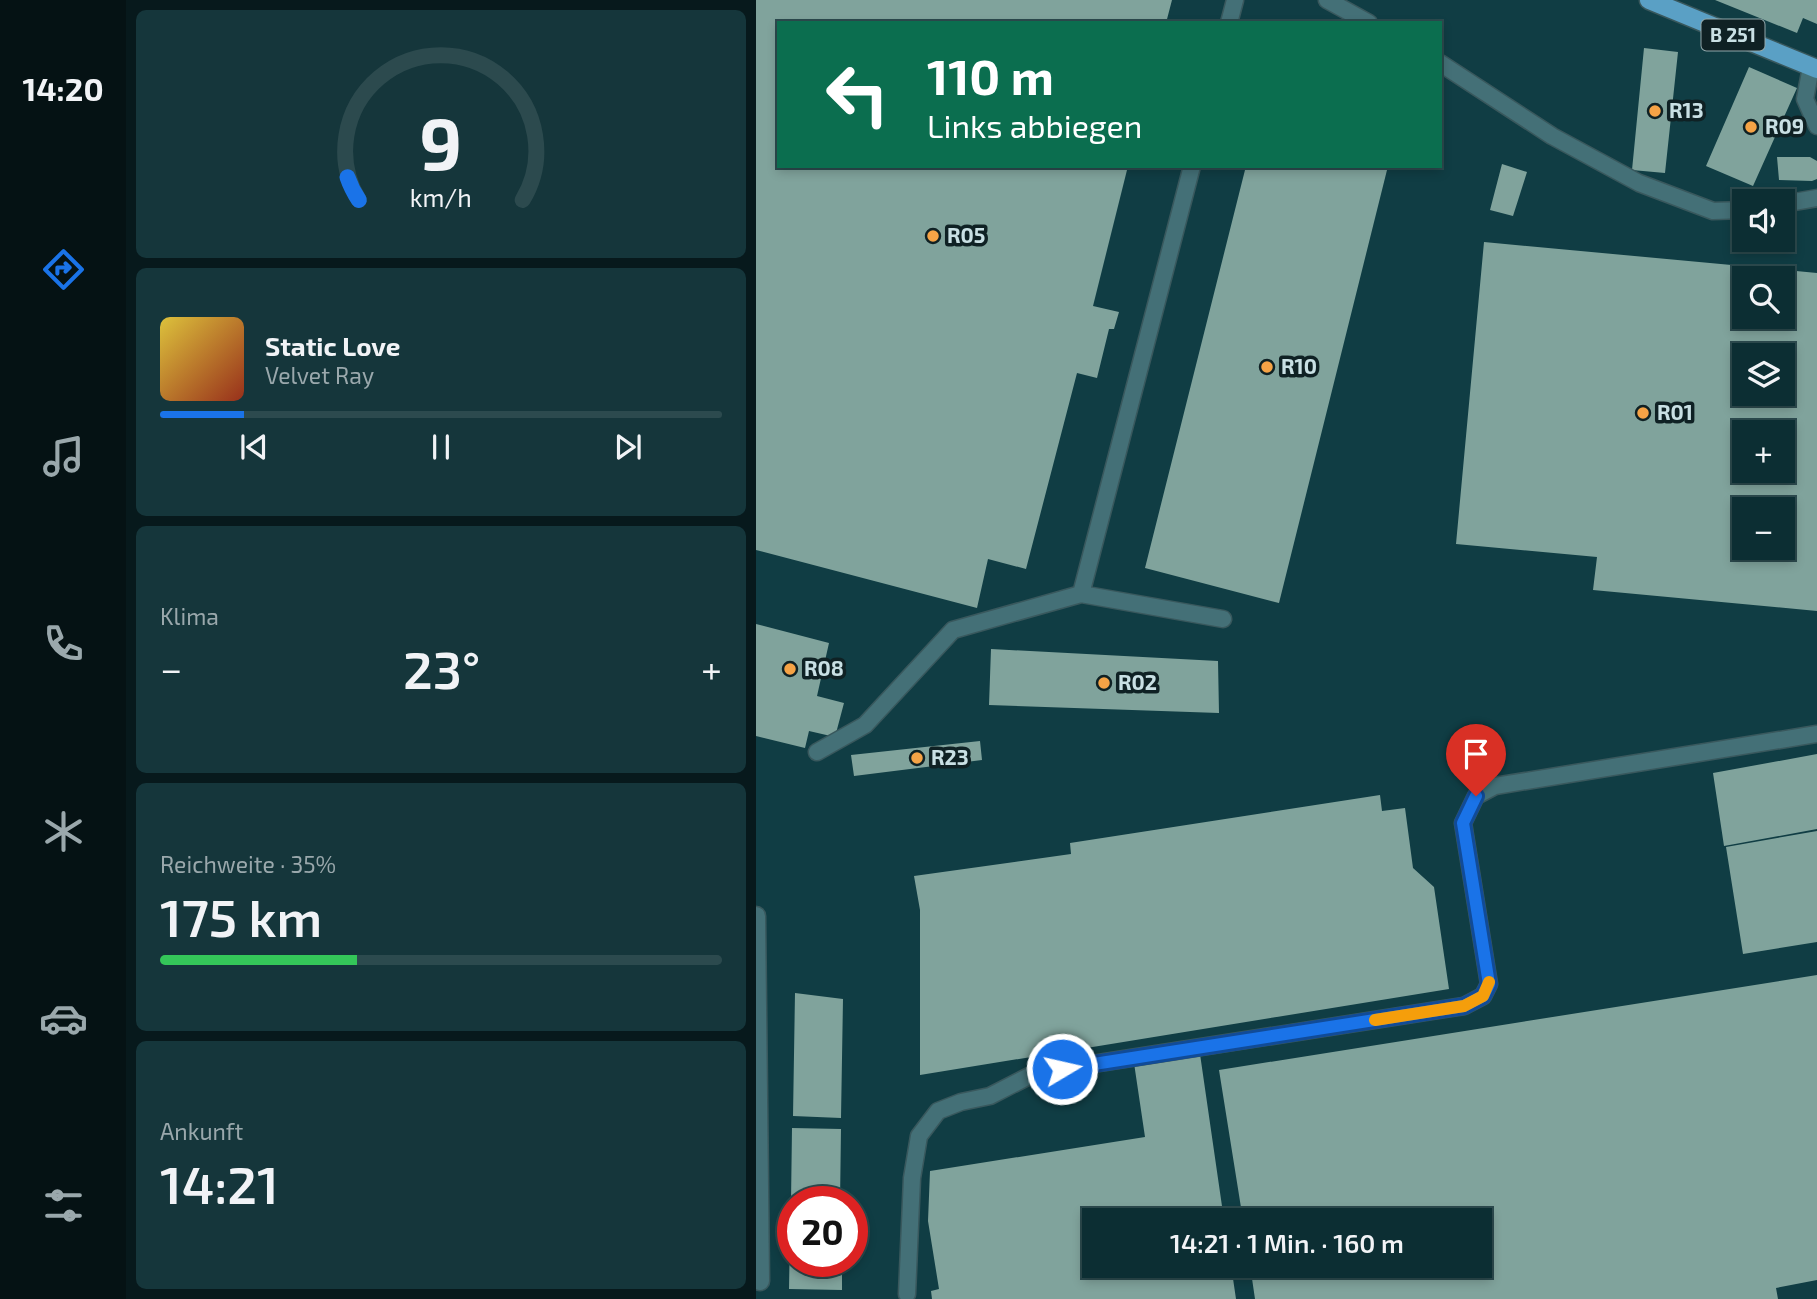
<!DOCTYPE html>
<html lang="de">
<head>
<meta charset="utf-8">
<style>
	:root { --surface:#0c2e33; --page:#15363b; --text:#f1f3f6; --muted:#9aa8ac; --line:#2c4a4e; --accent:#1a73e8 }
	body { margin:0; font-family:"Exo 2",sans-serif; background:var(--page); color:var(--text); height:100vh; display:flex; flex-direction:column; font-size:26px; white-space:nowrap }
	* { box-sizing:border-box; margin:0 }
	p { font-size:23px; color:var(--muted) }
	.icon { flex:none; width:38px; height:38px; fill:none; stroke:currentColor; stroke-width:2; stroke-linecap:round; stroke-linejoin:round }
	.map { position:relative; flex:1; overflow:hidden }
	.side { display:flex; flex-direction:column; gap:10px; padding:10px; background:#07191c; width:630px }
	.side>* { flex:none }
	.top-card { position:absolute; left:21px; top:21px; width:665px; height:147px; border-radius:0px; box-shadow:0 4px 10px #0003,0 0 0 2px var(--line); background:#0b6e4f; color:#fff; overflow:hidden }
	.controls { position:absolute; left:976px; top:189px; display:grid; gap:14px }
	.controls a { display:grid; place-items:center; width:63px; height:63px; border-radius:0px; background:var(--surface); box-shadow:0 4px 10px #0003,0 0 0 2px var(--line); font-size:35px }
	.speed { position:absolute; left:21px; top:1186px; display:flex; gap:14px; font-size:35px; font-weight:700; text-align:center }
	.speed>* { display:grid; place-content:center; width:91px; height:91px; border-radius:50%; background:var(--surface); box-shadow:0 4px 10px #0003,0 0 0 2px var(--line); line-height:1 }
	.speed .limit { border:10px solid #d22; background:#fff; color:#111 }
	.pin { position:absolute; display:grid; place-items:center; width:60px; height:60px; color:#fff; margin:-72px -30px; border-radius:50% 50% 50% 0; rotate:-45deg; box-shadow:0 0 7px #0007 }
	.pin .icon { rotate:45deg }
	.me { position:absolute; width:77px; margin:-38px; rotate:81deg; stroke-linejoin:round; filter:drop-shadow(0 0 5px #0008) }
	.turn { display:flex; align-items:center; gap:24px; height:147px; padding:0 35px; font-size:32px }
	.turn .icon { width:91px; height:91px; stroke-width:2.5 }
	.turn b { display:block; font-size:49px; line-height:60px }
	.big { font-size:52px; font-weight:600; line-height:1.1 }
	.side .tile { flex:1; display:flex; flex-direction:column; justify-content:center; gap:10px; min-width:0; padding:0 24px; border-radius:10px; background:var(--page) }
	.side .dial { align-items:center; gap:0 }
	.dial svg { height:182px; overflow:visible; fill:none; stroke:var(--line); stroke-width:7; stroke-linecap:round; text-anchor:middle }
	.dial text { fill:var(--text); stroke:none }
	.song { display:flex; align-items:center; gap:21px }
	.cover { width:84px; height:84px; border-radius:10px; background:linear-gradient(135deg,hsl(50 70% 55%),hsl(10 70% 35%)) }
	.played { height:7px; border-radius:4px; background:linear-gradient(90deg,var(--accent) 15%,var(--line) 15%) }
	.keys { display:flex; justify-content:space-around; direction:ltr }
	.heat { display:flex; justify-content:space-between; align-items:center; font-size:38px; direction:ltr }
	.charge { height:10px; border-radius:5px; background:linear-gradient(90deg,#34c759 35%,var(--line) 0) }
	.trip { position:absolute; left:326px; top:1208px; width:410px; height:70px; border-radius:0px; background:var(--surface); box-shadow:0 4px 10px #0003,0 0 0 2px var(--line); font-weight:600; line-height:70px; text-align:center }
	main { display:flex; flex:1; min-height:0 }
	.dock { display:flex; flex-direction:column; width:126px; justify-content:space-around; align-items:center; background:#051214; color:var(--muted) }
	.dock .icon { width:49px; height:49px }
	.dock .on { color:var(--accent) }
	.dock b { font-size:32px; color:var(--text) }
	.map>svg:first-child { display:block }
</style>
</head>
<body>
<main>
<nav class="dock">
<b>14:20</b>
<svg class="icon on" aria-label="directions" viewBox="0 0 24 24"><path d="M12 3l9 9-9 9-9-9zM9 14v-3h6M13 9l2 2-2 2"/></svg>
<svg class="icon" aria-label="music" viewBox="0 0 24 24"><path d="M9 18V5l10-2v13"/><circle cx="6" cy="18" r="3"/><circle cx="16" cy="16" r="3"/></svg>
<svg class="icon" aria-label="phone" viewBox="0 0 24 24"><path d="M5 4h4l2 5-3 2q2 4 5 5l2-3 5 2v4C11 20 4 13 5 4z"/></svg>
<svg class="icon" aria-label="climate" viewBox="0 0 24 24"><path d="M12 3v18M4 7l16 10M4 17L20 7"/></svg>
<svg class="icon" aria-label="car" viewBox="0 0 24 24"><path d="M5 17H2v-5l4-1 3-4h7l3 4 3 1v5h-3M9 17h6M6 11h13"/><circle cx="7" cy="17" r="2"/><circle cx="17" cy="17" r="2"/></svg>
<svg class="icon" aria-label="filters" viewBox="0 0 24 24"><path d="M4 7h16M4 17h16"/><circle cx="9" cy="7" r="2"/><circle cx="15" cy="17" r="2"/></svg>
</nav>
<section class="side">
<div class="tile dial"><svg viewBox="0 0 100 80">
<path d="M14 69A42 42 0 1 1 86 69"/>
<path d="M14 69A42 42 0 0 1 9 59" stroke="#1a73e8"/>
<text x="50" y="56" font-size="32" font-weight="700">9</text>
<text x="50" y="72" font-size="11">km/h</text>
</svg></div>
<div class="tile">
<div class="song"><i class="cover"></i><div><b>Static Love</b><p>Velvet Ray</p></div></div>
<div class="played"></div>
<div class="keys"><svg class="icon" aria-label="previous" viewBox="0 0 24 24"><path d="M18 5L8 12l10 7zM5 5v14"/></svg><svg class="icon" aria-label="pause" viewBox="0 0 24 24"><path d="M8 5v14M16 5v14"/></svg><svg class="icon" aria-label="next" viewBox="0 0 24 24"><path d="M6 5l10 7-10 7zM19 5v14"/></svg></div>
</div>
<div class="tile"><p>Klima</p>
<div class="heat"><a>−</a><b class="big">23°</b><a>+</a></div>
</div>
<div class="tile"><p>Reichweite · 35%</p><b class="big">175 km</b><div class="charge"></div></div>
<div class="tile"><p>Ankunft</p><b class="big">14:21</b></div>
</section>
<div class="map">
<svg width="1061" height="1299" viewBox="0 0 1061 1299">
	<rect width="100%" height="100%" fill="#103d44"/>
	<path fill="#80a39c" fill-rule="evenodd" d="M0 0H416L410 23H23V166H372L337 306 363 312 358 329H353L341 378 321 373 270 569 232 559 221 608 0 550Z
		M959 0H1061V24L1047 18 1041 33Z
		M888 48 922 52 909 173 876 170Z
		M993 67 1041 88 997 186 950 166Z
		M1021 157H1054L1061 161V179L1056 181 1023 180Z
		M746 164 771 172 757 216 734 210Z
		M490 166H632L523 603 389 568Z
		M728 242 1061 273V611L837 590 841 557 700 544ZM989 278H1027V317H989ZM989 355H1027V394H989ZM989 432H1027V471H989ZM989 509H1027V548H989Z
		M0 624 73 643 61 696 88 703 79 737 53 731 49 748 0 736Z
		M235 649 462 661 463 713 233 705Z
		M224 741 226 760 98 776 95 755Z
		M1061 754V829L968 846 957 773Z
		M624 795 626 811 649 808 657 868 678 887 693 989 164 1075V910L158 876 315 854 314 843Z
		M1061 831V942L987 954 970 847Z
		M1061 975V1280L1020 1288 1022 1299H499L494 1265H723V1220H487L463 1070Z
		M39 993 87 999 85 1118 37 1116Z
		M444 1054 468 1220H338V1265H475L480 1299H176L175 1291 183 1289 172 1221 174 1171 389 1137 378 1063Z
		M36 1128 85 1129 84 1202H35Z
		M34 1230H37V1262H86V1290L33 1289Z"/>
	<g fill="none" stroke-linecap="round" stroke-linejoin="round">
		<g stroke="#39585d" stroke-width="19">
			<path id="lane" d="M571 0 613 23
				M473 23 479 0
				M684 63 796 136 883 183 957 211 989 210
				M1055 67 1049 99 1061 126
				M436 166 325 594 467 619
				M1027 204 1061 198
				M61 752 109 725 197 630 325 594
				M151 1294 156 1178 163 1136 182 1111 205 1102 234 1096 279 1073 708 1006 727 996 733 984 707 823 720 796 739 786 1061 734"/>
		</g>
		<g stroke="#39585d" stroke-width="21">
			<path id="street" d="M0 916 4 1281"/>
		</g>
		<g stroke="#39585d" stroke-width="21">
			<path id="primary" d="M893 0 1061 69"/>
		</g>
		<use href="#lane" stroke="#447077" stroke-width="16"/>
		<use href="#street" stroke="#447077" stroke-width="18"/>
		<use href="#primary" stroke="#5aa0c5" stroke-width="18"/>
	</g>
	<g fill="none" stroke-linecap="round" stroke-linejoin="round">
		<g stroke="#114b97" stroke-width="18">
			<path id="route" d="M306 1069 708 1006 727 996 733 984 707 823 720 796"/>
		</g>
		<use href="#route" stroke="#1a73e8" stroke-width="12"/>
		<path stroke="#f59e0b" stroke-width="12" d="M619 1020 708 1006 727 996 733 982"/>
	</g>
	<g fill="#f5a346" stroke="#0f2124" stroke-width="2.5">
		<circle cx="899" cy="111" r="7"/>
		<circle cx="995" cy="127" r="7"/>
		<circle cx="177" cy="236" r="7"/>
		<circle cx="511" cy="367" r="7"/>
		<circle cx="887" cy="413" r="7"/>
		<circle cx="34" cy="669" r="7"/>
		<circle cx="348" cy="683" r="7"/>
		<circle cx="161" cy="758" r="7"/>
	</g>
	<g text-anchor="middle" stroke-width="7" stroke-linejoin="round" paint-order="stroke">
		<rect fill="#0f2124" stroke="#91a7aa" stroke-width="2" x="945.5" y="19.5" width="63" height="31" rx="5"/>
		<g font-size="19" font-weight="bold" fill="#c9e0e4">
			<text x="977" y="42">B 251</text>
		</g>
		<g font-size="21" font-weight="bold" fill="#c9e0e4" stroke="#0f2124" text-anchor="start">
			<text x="913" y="118">R13</text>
			<text x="1009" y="134">R09</text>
			<text x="191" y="243">R05</text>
			<text x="525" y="374">R10</text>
			<text x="901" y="420">R01</text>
			<text x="48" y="676">R08</text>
			<text x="362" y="690">R02</text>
			<text x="175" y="765">R23</text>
		</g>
	</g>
</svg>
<div class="controls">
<a><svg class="icon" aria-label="sound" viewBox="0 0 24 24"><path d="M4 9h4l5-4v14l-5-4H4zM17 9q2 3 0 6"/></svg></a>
<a><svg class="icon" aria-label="search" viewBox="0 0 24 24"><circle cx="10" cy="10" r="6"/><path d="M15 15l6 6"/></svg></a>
<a><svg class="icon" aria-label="layers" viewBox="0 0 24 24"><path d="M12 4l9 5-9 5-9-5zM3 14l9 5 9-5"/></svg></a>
<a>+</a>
<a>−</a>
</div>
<div class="speed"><div class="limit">20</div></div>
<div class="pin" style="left:720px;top:796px;background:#d93025"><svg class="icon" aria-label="arrive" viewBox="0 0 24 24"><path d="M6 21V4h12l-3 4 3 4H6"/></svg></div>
<svg class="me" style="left:306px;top:1069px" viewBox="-20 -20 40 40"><circle r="17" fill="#1a73e8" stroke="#fff" stroke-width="3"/><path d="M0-11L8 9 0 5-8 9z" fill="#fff"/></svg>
<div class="trip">14:21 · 1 Min. · 160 m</div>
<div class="top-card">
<div class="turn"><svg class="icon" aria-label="left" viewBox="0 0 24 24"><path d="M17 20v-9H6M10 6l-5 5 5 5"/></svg><div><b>110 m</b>Links abbiegen</div></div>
</div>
</div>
</main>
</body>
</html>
